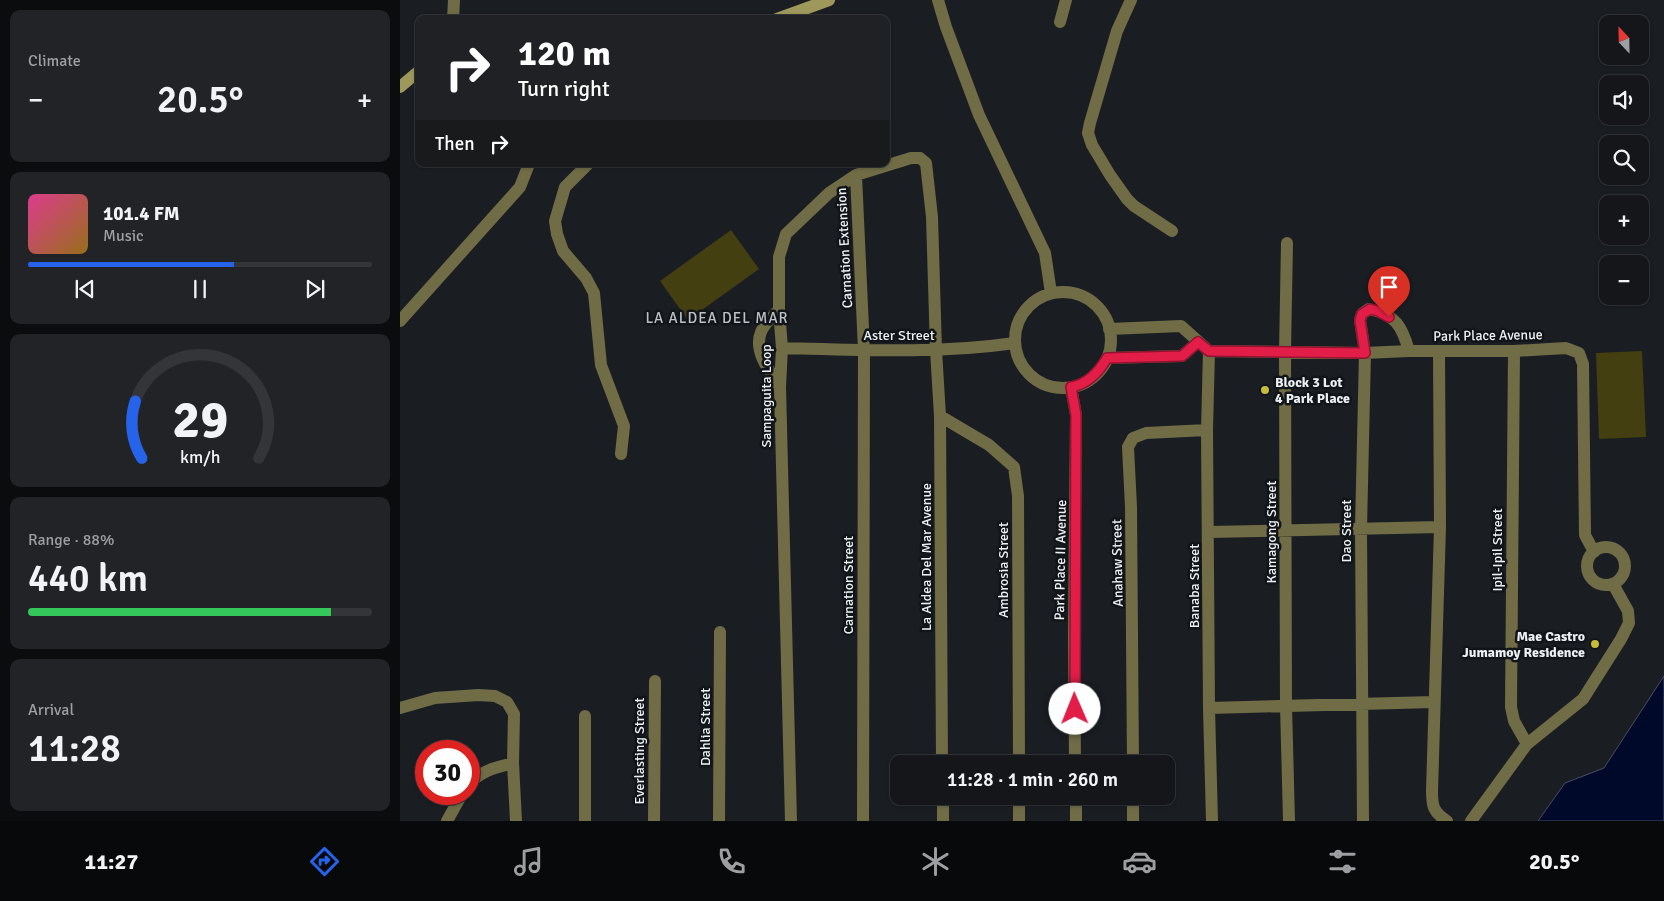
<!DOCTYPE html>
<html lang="en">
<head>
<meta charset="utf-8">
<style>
	:root { --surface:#14161a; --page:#212327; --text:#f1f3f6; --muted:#9d9fa2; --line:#333539; --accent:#2563eb }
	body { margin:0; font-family:Signika,sans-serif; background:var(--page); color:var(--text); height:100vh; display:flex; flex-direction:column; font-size:19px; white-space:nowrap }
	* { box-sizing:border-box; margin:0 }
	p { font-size:16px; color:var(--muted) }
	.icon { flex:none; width:28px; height:28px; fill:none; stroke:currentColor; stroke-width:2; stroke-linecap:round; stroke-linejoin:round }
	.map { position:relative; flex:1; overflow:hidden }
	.panel { display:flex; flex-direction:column; gap:10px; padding:10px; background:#0b0c0e; width:400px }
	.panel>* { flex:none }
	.hud { position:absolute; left:15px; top:15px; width:475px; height:152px; border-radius:10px; box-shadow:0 1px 4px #0004,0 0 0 1px var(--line); background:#202124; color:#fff; overflow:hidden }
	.needle { width:32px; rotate:338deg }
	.controls { position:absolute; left:1199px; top:15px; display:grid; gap:10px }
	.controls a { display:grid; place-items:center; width:50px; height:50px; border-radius:10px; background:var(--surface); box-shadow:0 1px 4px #0004,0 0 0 1px var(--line); font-size:25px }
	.speed { position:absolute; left:15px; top:740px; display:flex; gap:10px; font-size:25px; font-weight:700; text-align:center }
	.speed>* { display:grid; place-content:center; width:65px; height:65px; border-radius:50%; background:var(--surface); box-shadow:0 1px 4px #0004,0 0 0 1px var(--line); line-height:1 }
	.speed .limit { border:8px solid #d22; background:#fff; color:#111 }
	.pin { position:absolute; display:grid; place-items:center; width:42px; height:42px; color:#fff; margin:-51px -21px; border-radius:50% 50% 50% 0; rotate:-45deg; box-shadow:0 0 5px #0007 }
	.pin .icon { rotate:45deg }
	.me { position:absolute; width:55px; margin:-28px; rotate:359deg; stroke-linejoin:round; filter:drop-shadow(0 0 4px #0008) }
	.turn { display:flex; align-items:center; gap:18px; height:105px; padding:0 20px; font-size:22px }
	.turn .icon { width:65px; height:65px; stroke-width:2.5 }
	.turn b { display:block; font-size:35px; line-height:42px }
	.then { display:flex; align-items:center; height:48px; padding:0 20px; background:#0003; gap:10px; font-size:19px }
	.big { font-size:38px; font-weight:600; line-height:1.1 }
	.panel .card { flex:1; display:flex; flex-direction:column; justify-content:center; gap:8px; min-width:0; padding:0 18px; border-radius:10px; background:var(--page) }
	.panel .dial { align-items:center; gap:0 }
	.dial svg { height:130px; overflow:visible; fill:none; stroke:var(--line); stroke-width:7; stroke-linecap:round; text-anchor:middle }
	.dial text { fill:var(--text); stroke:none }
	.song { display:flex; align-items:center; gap:15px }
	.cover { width:60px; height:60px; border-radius:8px; background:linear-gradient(135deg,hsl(330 70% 55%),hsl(40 70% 35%)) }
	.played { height:5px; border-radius:2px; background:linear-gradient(90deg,var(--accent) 60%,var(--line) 60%) }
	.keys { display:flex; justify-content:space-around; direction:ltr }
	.heat { display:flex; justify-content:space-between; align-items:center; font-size:28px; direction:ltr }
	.charge { height:8px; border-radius:4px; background:linear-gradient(90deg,#34c759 88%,var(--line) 0) }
	.trip { position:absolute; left:490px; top:755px; width:285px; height:50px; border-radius:10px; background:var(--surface); box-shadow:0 1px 4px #0004,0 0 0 1px var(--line); font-weight:600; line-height:50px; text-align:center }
	.tab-bar { display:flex; height:80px; justify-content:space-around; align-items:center; background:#08090a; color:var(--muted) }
	.tab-bar .icon { width:35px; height:35px }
	.tab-bar .selected { color:var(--accent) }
	.tab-bar b { font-size:22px; color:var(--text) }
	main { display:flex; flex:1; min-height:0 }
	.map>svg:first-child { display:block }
</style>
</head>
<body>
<main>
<section class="panel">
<div class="card"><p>Climate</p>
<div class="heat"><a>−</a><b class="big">20.5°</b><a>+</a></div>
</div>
<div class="card">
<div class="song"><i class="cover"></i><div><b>101.4 FM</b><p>Music</p></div></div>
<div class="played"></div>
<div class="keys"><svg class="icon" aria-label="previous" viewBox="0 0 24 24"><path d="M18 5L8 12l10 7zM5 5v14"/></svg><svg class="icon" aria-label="pause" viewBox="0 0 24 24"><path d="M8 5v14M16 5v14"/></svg><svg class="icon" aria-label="next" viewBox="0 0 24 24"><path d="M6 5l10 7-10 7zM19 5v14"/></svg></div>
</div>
<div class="card dial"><svg viewBox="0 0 100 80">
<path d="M14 69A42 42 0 1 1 86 69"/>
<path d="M14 69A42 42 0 0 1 10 34" stroke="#2563eb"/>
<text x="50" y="56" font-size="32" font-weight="700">29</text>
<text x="50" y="72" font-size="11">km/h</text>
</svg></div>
<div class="card"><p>Range · 88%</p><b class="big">440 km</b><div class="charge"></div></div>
<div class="card"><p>Arrival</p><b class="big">11:28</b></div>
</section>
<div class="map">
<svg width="1264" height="821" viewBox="0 0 1264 821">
	<rect width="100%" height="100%" fill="#1a1e23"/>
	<path fill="#433f10" d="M331 230 359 269 288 320 260 281Z
		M1242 351 1246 437 1199 439 1196 353Z"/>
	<path fill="#00092a" stroke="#474e66" d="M1264 676V821H1138L1165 783 1204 768Z"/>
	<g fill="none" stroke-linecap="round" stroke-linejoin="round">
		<path stroke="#6f6c46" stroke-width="12" d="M538 0 546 27 579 115 645 253 651 293
			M731 0 717 31 690 123 688 133 692 145 710 175 727 199 734 206 772 231
			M53 19 54 0
			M660 22 666 0
			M188 164 165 187 155 221 157 234 163 251 186 278 194 293 201 365 224 426 221 454
			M456 175 464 350 463 821
			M887 243 885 352 886 705 889 821
			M615 340a48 48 0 1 1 96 0a48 48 0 1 1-96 0Z
			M379 310C373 316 364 324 361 332 353 351 370 372 380 387
			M0 321 120 187 129 164
			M709 329 781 326 809 351 965 353 1009 351H1114L1166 348 1179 353 1183 364 1185 535 1194 552
			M382 348C460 350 538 354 615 343
			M809 351 807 430 809 708 812 821
			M1039 351 1040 527 1032 791C1032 806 1033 812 1047 821
			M1114 351 1111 707 1114 721 1127 744
			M707 358 782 356 798 342
			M671 387 676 415 674 636 675 764
			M540 416 589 445 614 467 618 496 619 764
			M809 532 1040 527
			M1187 566a19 19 0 1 1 38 0a19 19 0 1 1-38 0Z
			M0 708 35 698 78 695 95 696 107 702 114 714 113 763 116 821
			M809 708 1034 702
			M185 716V821
			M733 764 731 507 728 447 733 438 746 433 807 430
			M69 785C79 771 97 767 113 763
			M543 796V821
			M619 796V821
			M676 796V821
			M733 796V821
			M47 821 62 794
			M254 821 255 681
			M319 821 320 632
			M391 821 380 387 382 348 379 310V257L386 234 429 193 456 175 511 158H520L526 163 532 217 536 350 540 416 542 764
			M963 821 961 529 965 353 960 320 962 314 969 309C996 315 1002 326 1009 351
			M1071 821 1127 744 1183 699 1221 639 1229 623 1228 611 1213 584"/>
		<path stroke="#9e995a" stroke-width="12" d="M377 19 429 0
			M0 87 19 71"/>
	</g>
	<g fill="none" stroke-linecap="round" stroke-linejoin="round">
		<g stroke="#92132f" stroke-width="12">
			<path id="route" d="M675 709 676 415 671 387C688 384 699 372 707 358L782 356 798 342 809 351 965 353 960 320 962 314 970 309 978 311 989 317"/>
		</g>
		<use href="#route" stroke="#e11d48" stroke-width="9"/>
	</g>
	<g fill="#c6bb3c" stroke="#111519" stroke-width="2">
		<circle cx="865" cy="390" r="5"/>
		<circle cx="1195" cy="644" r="5"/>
	</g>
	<g text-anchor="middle" stroke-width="5" stroke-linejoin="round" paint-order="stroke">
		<g font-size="14" fill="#edf0f3" stroke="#111519">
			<text transform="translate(444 248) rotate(-93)" y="5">Carnation Extension</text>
			<text x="499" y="340">Aster Street</text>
			<text transform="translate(1088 335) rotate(-1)" y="5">Park Place Avenue</text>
			<text transform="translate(366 396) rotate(-90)" y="5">Sampaguita Loop</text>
			<text transform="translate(946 531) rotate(-90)" y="5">Dao Street</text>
			<text transform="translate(871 532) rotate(-90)" y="5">Kamagong Street</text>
			<text transform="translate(1097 550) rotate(-90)" y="5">Ipil-Ipil Street</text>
			<text transform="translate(526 557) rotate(-90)" y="5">La Aldea Del Mar Avenue</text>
			<text transform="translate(660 560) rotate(-89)" y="5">Park Place II Avenue</text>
			<text transform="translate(717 563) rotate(-91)" y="5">Anahaw Street</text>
			<text transform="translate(603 570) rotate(-90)" y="5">Ambrosia Street</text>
			<text transform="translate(448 585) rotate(-90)" y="5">Carnation Street</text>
			<text transform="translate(794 586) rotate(-90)" y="5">Banaba Street</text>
			<text transform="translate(305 727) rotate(-90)" y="5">Dahlia Street</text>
			<text transform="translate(239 751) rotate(-90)" y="5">Everlasting Street</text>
		</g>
		<g font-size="14" font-weight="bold" fill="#edf0f3" stroke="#111519" text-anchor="start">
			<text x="875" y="387">Block 3 Lot<tspan x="875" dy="16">4 Park Place</tspan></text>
			<text x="1185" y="641" text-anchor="end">Mae Castro<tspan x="1185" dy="16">Jumamoy Residence</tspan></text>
		</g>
		<g font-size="15" letter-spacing="1" fill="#bcc1c7" stroke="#111519">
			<text x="317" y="323">LA ALDEA DEL MAR</text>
		</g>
	</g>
</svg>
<div class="controls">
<a><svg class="needle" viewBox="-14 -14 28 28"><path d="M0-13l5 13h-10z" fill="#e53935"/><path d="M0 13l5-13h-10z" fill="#9d9fa2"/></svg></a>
<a><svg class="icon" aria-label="sound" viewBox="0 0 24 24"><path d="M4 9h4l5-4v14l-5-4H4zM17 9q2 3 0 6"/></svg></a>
<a><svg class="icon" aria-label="search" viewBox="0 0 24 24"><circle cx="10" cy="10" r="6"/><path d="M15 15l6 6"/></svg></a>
<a>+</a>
<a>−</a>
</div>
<div class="speed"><div class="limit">30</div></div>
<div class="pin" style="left:989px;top:317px;background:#d93025"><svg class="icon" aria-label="arrive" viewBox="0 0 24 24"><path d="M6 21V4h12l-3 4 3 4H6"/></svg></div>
<svg class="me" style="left:675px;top:709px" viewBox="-20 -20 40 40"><circle r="19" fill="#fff"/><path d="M0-13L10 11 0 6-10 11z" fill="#e11d48"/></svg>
<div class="trip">11:28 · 1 min · 260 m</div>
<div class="hud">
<div class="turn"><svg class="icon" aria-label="right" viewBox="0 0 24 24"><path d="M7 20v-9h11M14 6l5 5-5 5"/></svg><div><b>120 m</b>Turn right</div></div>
<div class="then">Then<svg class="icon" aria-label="right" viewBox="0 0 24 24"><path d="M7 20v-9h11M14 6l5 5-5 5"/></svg></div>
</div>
</div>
</main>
<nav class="tab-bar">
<b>11:27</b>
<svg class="icon selected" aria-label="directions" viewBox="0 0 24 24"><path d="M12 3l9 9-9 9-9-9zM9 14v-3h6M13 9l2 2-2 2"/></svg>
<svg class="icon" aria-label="music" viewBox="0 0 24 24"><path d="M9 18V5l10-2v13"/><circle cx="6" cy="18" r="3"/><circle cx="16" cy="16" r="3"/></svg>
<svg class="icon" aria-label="phone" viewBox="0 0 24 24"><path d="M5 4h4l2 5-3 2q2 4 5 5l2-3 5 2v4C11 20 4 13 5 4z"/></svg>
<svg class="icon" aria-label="climate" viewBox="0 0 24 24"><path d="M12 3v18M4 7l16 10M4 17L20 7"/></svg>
<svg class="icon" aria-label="car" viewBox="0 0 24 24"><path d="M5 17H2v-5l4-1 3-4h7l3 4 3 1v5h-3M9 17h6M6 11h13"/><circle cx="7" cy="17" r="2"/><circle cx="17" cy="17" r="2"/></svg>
<svg class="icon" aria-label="filters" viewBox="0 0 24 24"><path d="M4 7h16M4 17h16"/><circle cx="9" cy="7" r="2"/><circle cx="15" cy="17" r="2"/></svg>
<b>20.5°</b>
</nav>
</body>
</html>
